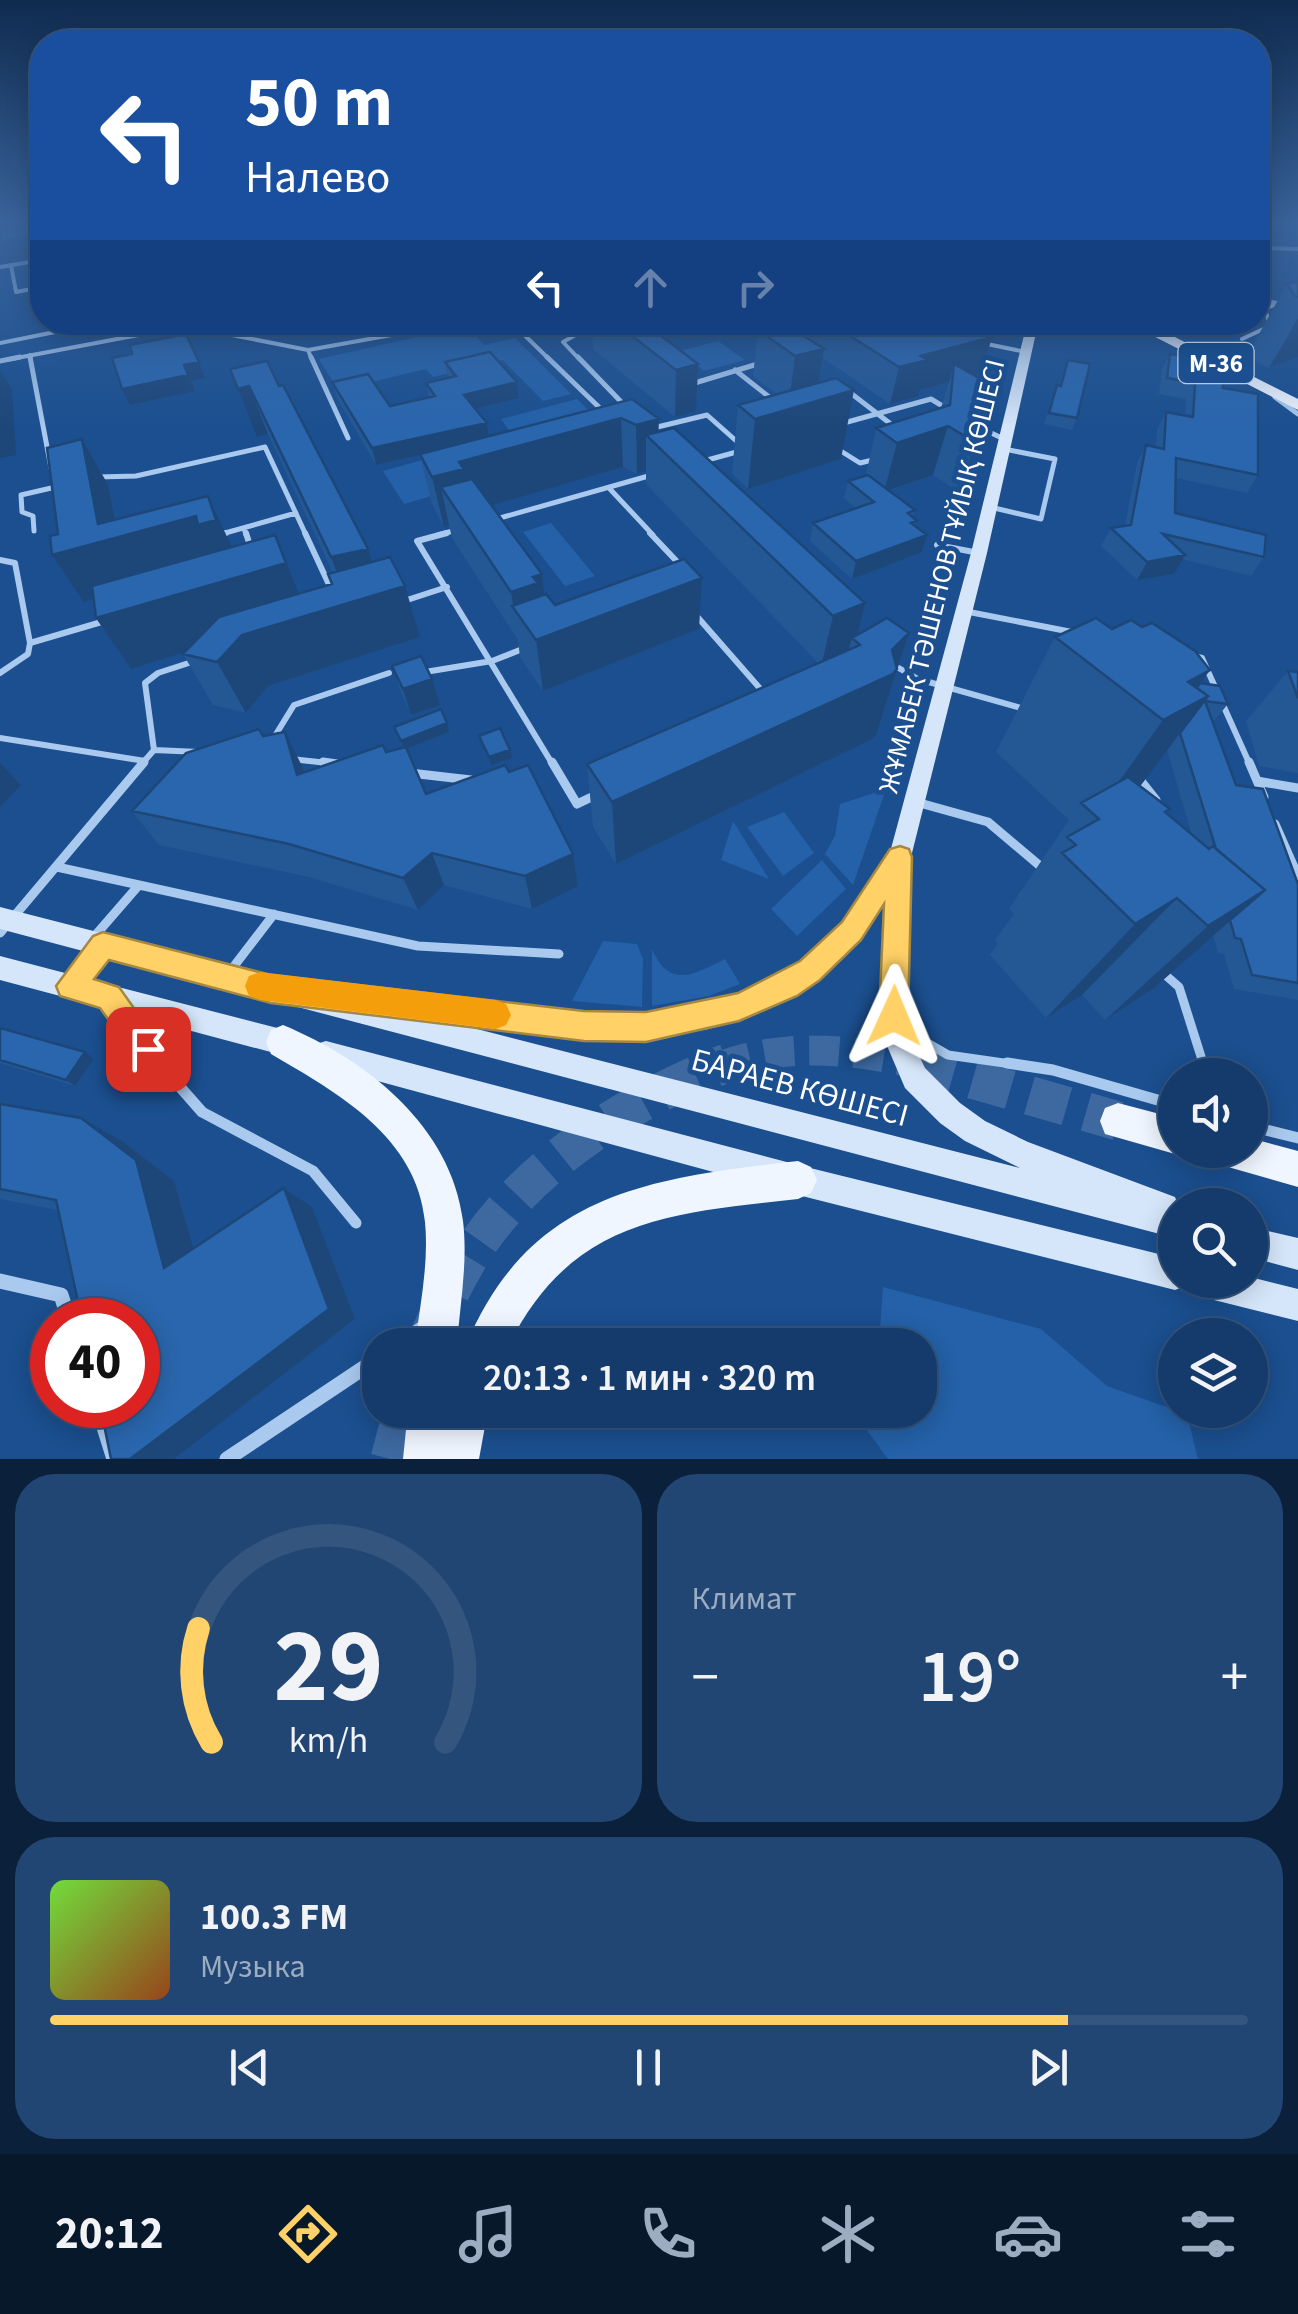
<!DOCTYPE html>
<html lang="ru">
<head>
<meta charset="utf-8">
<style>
	:root { --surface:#143b6b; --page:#214673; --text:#f1f3f6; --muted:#9dadc1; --line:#33557e; --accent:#ffd166 }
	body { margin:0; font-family:"Source Sans 3",sans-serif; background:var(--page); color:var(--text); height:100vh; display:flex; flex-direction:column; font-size:38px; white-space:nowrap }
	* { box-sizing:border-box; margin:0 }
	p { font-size:32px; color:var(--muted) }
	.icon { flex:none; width:55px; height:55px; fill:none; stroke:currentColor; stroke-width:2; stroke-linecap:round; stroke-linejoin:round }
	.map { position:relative; height:1459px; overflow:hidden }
	.drawer { display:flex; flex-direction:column; gap:15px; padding:15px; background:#0b203b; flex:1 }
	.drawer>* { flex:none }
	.hud { position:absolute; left:30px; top:30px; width:1240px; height:305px; border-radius:40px; box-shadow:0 5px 25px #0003,0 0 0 2px var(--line); background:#1a4fa0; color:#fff; overflow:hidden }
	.tools { position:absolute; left:1158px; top:1058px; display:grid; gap:20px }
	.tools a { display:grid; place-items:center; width:110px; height:110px; border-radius:50%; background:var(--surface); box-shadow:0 5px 25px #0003,0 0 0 2px var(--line); font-size:50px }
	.speed { position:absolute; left:30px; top:1298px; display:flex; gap:20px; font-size:50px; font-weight:700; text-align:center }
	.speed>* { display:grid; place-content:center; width:130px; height:130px; border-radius:50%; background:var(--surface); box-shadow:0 5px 25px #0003,0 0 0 2px var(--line); line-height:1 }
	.speed .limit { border:15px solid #d22; background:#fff; color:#111 }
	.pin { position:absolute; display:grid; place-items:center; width:85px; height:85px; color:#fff; margin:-42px; border-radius:20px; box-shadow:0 5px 15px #0006 }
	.me { position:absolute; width:110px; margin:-55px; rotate:1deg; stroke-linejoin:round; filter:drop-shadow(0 0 8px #0008) }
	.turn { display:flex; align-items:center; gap:35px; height:210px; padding:0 50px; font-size:45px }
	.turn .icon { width:130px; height:130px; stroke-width:2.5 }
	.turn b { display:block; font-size:70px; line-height:85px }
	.lanes { display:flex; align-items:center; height:95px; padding:0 50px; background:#0003; justify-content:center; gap:50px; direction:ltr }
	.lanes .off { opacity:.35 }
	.big { font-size:75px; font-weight:600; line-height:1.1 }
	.drawer .card { flex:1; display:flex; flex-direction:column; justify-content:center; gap:15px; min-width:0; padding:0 35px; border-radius:40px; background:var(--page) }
	.drawer .dial { align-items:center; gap:0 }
	.dial svg { height:260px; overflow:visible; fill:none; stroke:var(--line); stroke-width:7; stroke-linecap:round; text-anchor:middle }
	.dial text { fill:var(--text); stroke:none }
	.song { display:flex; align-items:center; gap:30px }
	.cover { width:120px; height:120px; border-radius:15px; background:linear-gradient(135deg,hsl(100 70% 55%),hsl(20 70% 35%)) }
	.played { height:10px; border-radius:5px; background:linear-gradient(90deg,var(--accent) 85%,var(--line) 85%) }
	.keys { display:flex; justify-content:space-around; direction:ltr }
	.heat { display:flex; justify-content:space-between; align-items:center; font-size:55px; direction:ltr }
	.drawer .tiles { flex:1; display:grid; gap:15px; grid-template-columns:1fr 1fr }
	.card:last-child { grid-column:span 2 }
	.trip { position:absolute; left:362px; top:1328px; width:575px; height:100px; border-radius:40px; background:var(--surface); box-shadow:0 5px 25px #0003,0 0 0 2px var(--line); font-weight:600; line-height:100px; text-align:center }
	.dock { display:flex; height:160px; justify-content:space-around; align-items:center; background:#08182b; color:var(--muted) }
	.dock .icon { width:70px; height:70px }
	.dock .selected { color:var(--accent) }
	.dock b { font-size:45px; color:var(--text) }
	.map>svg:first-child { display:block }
</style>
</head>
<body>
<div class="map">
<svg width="1298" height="1459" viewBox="0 0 1298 1459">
	<rect width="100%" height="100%" fill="#1b4f8f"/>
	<path fill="#2461a8" d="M467 326 484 345 515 338 571 394 543 401 503 360 433 377 426 369 338 390 319 359Z
		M718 341 745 360 704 371 680 351Z
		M577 399 621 441 404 504 383 471 512 435 501 419Z
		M551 523 595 576 565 586 523 532Z
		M886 789 853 885 825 854 835 836 840 804Z
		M784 812 814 853 783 876 747 827Z
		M733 821 769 879 721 860Z
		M822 860 846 889 797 936 771 909Z
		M603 941 637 944 643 959 642 1007 572 1001Z
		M652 949C670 990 694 974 725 959L740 984 709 996 652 1006Z
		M883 1287 1041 1329 1107 1386 1175 1410H1186L1198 1459H888L852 1410H920V1345H853L856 1337 879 1343Z"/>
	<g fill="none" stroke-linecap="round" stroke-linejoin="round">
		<path stroke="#3d69a0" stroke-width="30" stroke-dasharray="30 15" stroke-linecap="butt" d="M721 1066C789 1041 858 1050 927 1066"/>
		<path stroke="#3d69a0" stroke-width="39" stroke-dasharray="39 20" stroke-linecap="butt" d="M916 1063 1118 1121
			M425 1345C441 1310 457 1274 479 1242 537 1159 634 1098 727 1063
			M390 1459 403 1410"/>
		<path stroke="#a9c9ee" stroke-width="4" d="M1258 248 1298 249
			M11 265 16 292 42 287
			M0 267 42 260
			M1258 300 1277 303
			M1258 311 1298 296
			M511 322 550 360
			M753 322 770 334
			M653 338 717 322
			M1242 339 1270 326 1267 315 1258 312
			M0 343 70 329 69 322
			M982 343 1026 352
			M308 350 312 360
			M30 355 31 360
			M6 360 186 326 308 350 464 322
			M580 360 563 342 579 333 621 322"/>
		<path stroke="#a9c9ee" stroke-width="5" d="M30 357 51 468
			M311 357 348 438
			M547 357 605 413
			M578 357 628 409
			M0 361 20 357
			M735 370 773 400
			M688 385 761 363
			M848 391 896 428
			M1275 397 1298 414
			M970 423 1006 440
			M840 424 931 399 949 410
			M649 429 707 415 742 446
			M836 448 860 463 877 459
			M700 462 744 450
			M98 477 136 476 265 447 306 535
			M609 488 653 535
			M990 507 1041 519 1055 459 1004 449
			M493 520 652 475
			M244 528 246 535
			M34 531 33 516 22 512 21 495 60 486
			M218 535 296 513
			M438 535 460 529"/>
		<path stroke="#a9c9ee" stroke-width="6" d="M246 533 252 552
			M305 533 332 591
			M447 533 417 541 553 765
			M650 533 684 569
			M218 535 226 533
			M937 545 979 553
			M0 560 15 563 30 643
			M404 601 447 587
			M964 611 1077 633
			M694 613 764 693
			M1194 656 1202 658 1250 765
			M890 663 918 679 1028 710
			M425 672 492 661 525 648
			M0 673 28 654 30 643 105 621
			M0 738 145 761
			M273 739 294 705 389 673
			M154 750 199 752
			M291 759 337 764
			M141 765 154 750 145 683 158 673 198 660"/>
		<path stroke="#a9c9ee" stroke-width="9" d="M323 762 337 764
			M552 762 577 804 598 794
			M1249 762 1264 797
			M410 773 471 780
			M1137 776 1156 800
			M1257 781 1298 788
			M916 802 988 822 1046 871
			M1275 824 1298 876
			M57 867 418 946 559 954
			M0 933 144 762
			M93 938 139 885
			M1162 972 1179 987 1204 1066
			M228 974 274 914
			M115 1004 160 1066
			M906 1012 922 1040 948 1055 1025 1066"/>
		<path stroke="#a9c9ee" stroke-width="11" d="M159 1063 202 1112 313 1171 356 1223
			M1007 1063 1053 1070 1175 1105
			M1203 1063 1207 1075
			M1250 1126 1298 1138"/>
		<path stroke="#a9c9ee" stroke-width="15" d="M0 1281 61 1295 69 1320
			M398 1345 426 1326
			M97 1405 114 1459
			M227 1459 380 1357"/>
		<path fill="#d6e6fa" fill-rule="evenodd" d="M1041 322H1056L1036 333 987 553 911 857 908 1033 925 1068 960 1103 985 1121 1028 1142 1175 1197 1178 1205H1175V1238L108 957 91 980 293 1032 302 1036 306 1045 302 1054 293 1058 0 980V956L65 973 83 951 0 929V907L335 993 337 988 346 985C387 989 427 993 468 998 583 1014 718 1034 814 952 846 924 865 889 889 856L971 553 1025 331ZM887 899 882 1034 905 1088 940 1123 965 1141 1020 1168 442 1020C617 1042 776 1072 887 899Z
			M326 1041 798 1165 1175 1258V1280H1250V1277L1298 1289V1321L1198 1296 1187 1291 1185 1286 1175 1290 798 1195 326 1067 316 1064 313 1054 316 1044Z
			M1250 1227 1298 1238V1270L1250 1257Z"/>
		<path fill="#f0f6ff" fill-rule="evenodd" d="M1126 322H1145L1298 399V410Z
			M283 1025C367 1060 451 1126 463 1221 468 1262 460 1304 457 1345H415C420 1305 429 1263 425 1222 417 1137 338 1093 271 1054L266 1042 271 1030Z
			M1118 1103 1175 1118V1150H1184L1175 1154 1105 1134 1100 1121 1105 1108Z
			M1250 1138 1298 1151V1187L1214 1163 1209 1150H1250Z
			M798 1161 811 1167 817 1180 811 1193 798 1199C671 1213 572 1218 509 1345H466C530 1192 651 1178 798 1161Z
			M408 1410H488L479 1459H403Z"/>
	</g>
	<path fill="#245895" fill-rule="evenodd" d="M1298 281V357L1269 368 1257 362 1250 350 1287 284Z
		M591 322H643L698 364 696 411 675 417 593 349Z
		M770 322H988L990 336 992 337 981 373 973 375 975 442 958 492 933 475 889 491 915 510 913 517 916 526 927 535 922 552 852 579 810 541 813 523 856 508 844 498 848 481 866 475 876 428 941 408 949 382 920 390 918 396 890 404 823 358 819 383 841 459 748 489 732 474 738 405 777 394 753 376 758 330 775 326Z
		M1170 354 1223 388 1258 475 1247 493 1176 478 1175 513 1264 557 1251 576 1182 559 1174 574 1137 580 1101 546 1111 528 1125 526 1137 463 1146 445 1156 447 1157 430 1166 412 1185 416 1186 399 1159 394 1162 369Z
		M1068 360 1077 418 1072 430 1044 424 1053 396 1057 385H1060Z
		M445 362 517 382 519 398 476 409 487 423 489 436 632 399 658 432 857 635 909 633 876 735 872 739 616 864 593 827 587 764 818 663 646 484V471L637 474 623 467 491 505 542 574 545 595 555 605 699 629 543 691 520 657 518 640 452 538 449 525 444 527 432 504 420 455 376 465 337 398 332 382 390 406 429 397 426 383 448 378Z
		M230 369 279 386 368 549 372 562 420 637 268 686 246 713 213 705 183 654 185 652 131 669 96 618 94 599 84 602 58 534 82 439 108 485 116 520 231 547 299 593 331 584 333 573 268 434 257 437Z
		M1112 629 1210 670 1200 683 1228 704 1214 721H1212L1236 785 1298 884V1000L1234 989 1224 954 1218 953 1213 935 1154 988 1105 1020 1082 995 1046 1018 990 955 998 943 995 940 1014 914 1009 909 1069 820 996 752 1055 637ZM1167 750 1192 835 1140 786Z
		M392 666 440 705 411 715 401 692Z
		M1288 671 1298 672V773L1259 766 1246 721Z
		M394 727 449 732 407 749 426 794 509 772 573 854 578 886 532 909 444 885 418 910 309 877 159 845 132 811 263 736 303 768 305 772 403 748Z
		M0 1028 94 1059 75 1086 0 1063Z
		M0 1104 81 1118 122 1141 174 1181 193 1248 284 1188 312 1207 355 1319 174 1459H111L58 1210 0 1199Z"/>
	<path fill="#1d4779" d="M0 225H40L42 227 0 230Z
		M42 227V250L31 256 0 262V242Z
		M1298 318V357L1269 368Z
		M78 322H147V323L107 329 109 335 87 339Z
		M981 322H988L986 329 993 328 990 338 992 337 981 373 952 381 954 364 949 382 920 390 918 396 890 404 899 367Z
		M824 349 817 395 789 403 795 356Z
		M199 362 205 378 191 381 184 365Z
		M698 364 696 411 675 417 676 370Z
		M0 370 12 389 16 455 0 458Z
		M188 375 195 391 130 405 122 389Z
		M517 382 519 398 467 411 464 395Z
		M249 386 268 434 257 437 238 389Z
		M854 390 841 459 748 489 755 419Z
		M621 418 623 467 472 511 441 487 449 525 444 527 432 477 459 462Z
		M659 419 658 446 646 435V471L637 474 636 425Z
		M487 423 489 439 376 465 372 448Z
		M948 426 933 475 884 492 897 443Z
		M82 439 108 485 119 537 208 496 230 543 238 567 217 563 84 602 52 555 98 524Z
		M275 535 307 614 131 669 96 618Z
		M927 535 922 552 852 579 856 561Z
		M368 549 382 593 405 586 420 637 268 686 246 713 217 662 242 635 348 603 331 557Z
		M1185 555 1174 574 1137 580 1147 562Z
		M542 574 548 625 514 609 511 592 533 577Z
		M702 578 699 629 543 691 536 640Z
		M865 603 856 641 852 638 847 656 821 667 833 616Z
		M909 633 876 735 872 739 616 864 612 802 892 650Z
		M1210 670 1180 711 1208 696 1123 809 1095 815 1163 720 1188 682Z
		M432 679 440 705 411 715 403 689Z
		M447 723 449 732 404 750 401 741Z
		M285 732 303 768 315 809 297 775Z
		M510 750 512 758 491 765 489 757Z
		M0 763 21 785 0 807Z
		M432 853 444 885 418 910 403 878Z
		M573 854 578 886 532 909 525 876Z
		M1265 890 1154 988 1105 1020 1208 926Z
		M1177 898 1082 995 1046 1018 1135 924Z
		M85 1052 94 1059 75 1086 66 1080Z
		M81 1118 122 1141 174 1181 203 1282 164 1268Z
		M284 1188 312 1207 355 1319 174 1459H130Z"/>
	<path fill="#2a66ad" stroke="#1d4779" stroke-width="2.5" d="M15 225H42V227L22 238 0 242V234L5 233Z
		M1298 281V297L1295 296 1287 284Z
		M614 322H643L698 364 676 370Z
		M828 322H983L993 328 981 331 992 337 921 356 928 360 899 367Z
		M784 323 824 349 795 356 758 330Z
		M186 334 199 362 184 365 188 375 122 389 112 358 132 354 130 345Z
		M490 352 517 382 464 395 487 423 372 448 332 382 368 374 390 406 435 396 426 383 456 376 445 362Z
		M1170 354 1196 358 1195 383 1167 378Z
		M1068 360 1090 364 1077 418 1049 413 1057 385 1061 386Z
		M267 361 279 386 283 385 368 549 331 557 249 386 238 389 230 369Z
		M954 364 979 378 980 415 975 442 948 426 897 443 876 428 950 405Z
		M1196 368 1223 373V388L1258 394V475L1176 458 1175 513 1266 535 1264 557 1163 534 1185 555 1147 562 1111 528 1131 525 1146 445 1164 449 1166 412 1193 417Z
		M836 378 854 390 755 419 738 405Z
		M632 399 659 419 636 425 621 418 459 462 464 469 432 477 420 454Z
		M674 428 865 603 833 616 646 435Z
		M82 439 98 524 208 496 216 520 198 525 196 516 52 555 50 536 58 534 47 448Z
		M868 475 915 510 908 513 917 521 911 523 927 535 856 561 813 523 874 502 848 481Z
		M472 479 542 574 533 577 538 583 511 592 441 487Z
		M275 535 286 563 96 618 92 586Z
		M390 557 405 586 242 635 217 662 183 654 219 617 332 584 328 574Z
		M684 559 702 578 536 640 512 606 546 594 555 605Z
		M887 618 909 633 892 650 897 669 893 674 612 802 587 764 860 645 852 638Z
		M1096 618 1112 629 1131 620 1142 627 1152 623 1195 651 1210 670 1188 682 1208 696 1163 720 1055 637Z
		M421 656 432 679 403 689 392 666Z
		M1288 671 1298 672V698Z
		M1200 683 1220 686 1228 704 1205 701 1236 785 1263 789 1298 884V983L1252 975 1241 939 1235 938 1230 920 1265 890 1216 849 1180 733 1208 696 1197 688Z
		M441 709 447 723 401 741 394 727Z
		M500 728 510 750 489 757 479 736Z
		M259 729 263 736 285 732 297 775 383 745 386 752 406 747 426 794 505 765 509 772 528 765 573 854 525 876 432 853 403 878 289 844 132 811 186 753Z
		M1128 777 1170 809 1165 812 1209 849 1213 846 1265 890 1208 926 1177 898 1135 924 1062 853 1076 845 1067 837 1099 819 1081 803Z
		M0 1028 85 1052 66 1080 0 1060Z
		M0 1104 81 1118 136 1160 164 1268 284 1188 329 1309 130 1459H111L100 1405H138V1320H82L56 1200 0 1189Z"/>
	<linearGradient id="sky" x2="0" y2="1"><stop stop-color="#0f2b4f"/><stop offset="0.52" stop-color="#39639b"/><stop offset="1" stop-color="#39639b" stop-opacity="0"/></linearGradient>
	<rect width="1298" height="429" fill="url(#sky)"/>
	<path fill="#ffd166" stroke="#a68842" stroke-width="2.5" d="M900 846 909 849 912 857 908 1016 904 1027 894 1031 883 1027 879 1016 884 904 861 940 820 980 797 996 739 1021 646 1042 584 1041 271 1003 109 960 94 979 119 987 163 1049 159 1060 148 1065 137 1060 100 1008 60 996 56 986 93 936 103 932 271 975 584 1011 646 1012 738 993 800 961 842 922 890 849Z"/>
	<path fill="#f59e0b" d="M260 972 496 1000 506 1004 511 1015 506 1025 496 1029 260 1000 249 996 245 986 249 976Z"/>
	<g text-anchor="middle" stroke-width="10" stroke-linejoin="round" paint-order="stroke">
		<rect fill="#1b4f8f" stroke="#bbcadd" stroke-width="2.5" x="1178.5" y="343" width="75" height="40" rx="8"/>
		<g font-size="25" font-weight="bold" fill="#fff">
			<text x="1216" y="372">M-36</text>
		</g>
		<g font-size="28" fill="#fff" stroke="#1b4f8f">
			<text transform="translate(941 576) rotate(-76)" y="10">ЖҰМАБЕК ТӘШЕНОВ ТҰЙЫҚ КӨШЕСІ</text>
		</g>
		<g font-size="32" fill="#fff" stroke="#1b4f8f">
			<text transform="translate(800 1087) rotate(15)" y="11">БАРАЕВ КӨШЕСІ</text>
		</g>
	</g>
</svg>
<div class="tools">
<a><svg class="icon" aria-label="sound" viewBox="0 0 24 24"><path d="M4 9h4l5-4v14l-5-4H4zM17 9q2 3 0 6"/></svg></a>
<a><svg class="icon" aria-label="search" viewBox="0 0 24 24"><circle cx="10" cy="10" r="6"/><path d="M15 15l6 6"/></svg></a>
<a><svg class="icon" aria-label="layers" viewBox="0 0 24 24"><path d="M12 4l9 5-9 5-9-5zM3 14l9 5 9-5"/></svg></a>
</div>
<div class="speed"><div class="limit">40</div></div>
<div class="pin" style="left:148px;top:1049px;background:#d93025"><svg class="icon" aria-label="arrive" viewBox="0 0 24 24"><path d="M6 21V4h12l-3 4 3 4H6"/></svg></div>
<svg class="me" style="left:894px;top:1016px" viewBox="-20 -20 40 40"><path d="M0-17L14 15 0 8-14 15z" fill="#ffd166" stroke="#fff" stroke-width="4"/></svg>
<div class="trip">20:13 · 1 мин · 320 m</div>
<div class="hud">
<div class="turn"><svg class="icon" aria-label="left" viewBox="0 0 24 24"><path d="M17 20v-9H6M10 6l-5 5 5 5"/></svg><div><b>50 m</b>Налево</div></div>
<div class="lanes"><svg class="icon" aria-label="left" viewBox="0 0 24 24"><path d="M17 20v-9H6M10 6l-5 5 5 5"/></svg><svg class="icon off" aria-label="ahead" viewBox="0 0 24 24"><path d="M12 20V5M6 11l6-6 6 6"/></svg><svg class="icon off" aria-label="right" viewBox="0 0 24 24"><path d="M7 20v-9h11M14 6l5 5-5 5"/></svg></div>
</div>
</div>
<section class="drawer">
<div class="tiles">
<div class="card dial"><svg viewBox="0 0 100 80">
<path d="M14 69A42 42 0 1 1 86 69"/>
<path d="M14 69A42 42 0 0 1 10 34" stroke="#ffd166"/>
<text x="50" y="56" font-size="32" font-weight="700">29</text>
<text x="50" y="72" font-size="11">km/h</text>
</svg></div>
<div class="card"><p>Климат</p>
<div class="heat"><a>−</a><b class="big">19°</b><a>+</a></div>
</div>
<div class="card">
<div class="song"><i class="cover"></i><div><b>100.3 FM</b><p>Музыка</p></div></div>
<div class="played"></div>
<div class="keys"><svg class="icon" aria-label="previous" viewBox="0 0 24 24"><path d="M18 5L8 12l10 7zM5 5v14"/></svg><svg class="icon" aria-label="pause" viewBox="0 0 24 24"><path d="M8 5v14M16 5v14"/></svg><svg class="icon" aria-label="next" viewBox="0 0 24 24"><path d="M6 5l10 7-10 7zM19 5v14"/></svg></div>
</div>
</div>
</section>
<nav class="dock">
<b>20:12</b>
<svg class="icon selected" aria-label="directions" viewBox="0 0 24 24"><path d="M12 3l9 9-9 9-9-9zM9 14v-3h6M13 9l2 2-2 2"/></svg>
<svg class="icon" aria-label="music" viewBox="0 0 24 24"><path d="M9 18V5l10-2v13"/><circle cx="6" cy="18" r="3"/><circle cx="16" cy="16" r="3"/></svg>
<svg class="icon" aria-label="phone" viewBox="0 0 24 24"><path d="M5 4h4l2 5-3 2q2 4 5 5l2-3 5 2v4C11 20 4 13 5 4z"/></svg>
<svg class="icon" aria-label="climate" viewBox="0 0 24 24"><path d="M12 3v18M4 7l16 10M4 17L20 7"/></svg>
<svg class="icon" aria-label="car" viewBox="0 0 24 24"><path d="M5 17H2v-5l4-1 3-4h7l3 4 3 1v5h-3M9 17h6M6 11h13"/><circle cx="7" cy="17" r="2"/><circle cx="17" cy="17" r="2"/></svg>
<svg class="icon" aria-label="filters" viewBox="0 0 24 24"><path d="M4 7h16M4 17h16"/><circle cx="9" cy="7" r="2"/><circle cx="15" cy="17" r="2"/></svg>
</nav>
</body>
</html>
